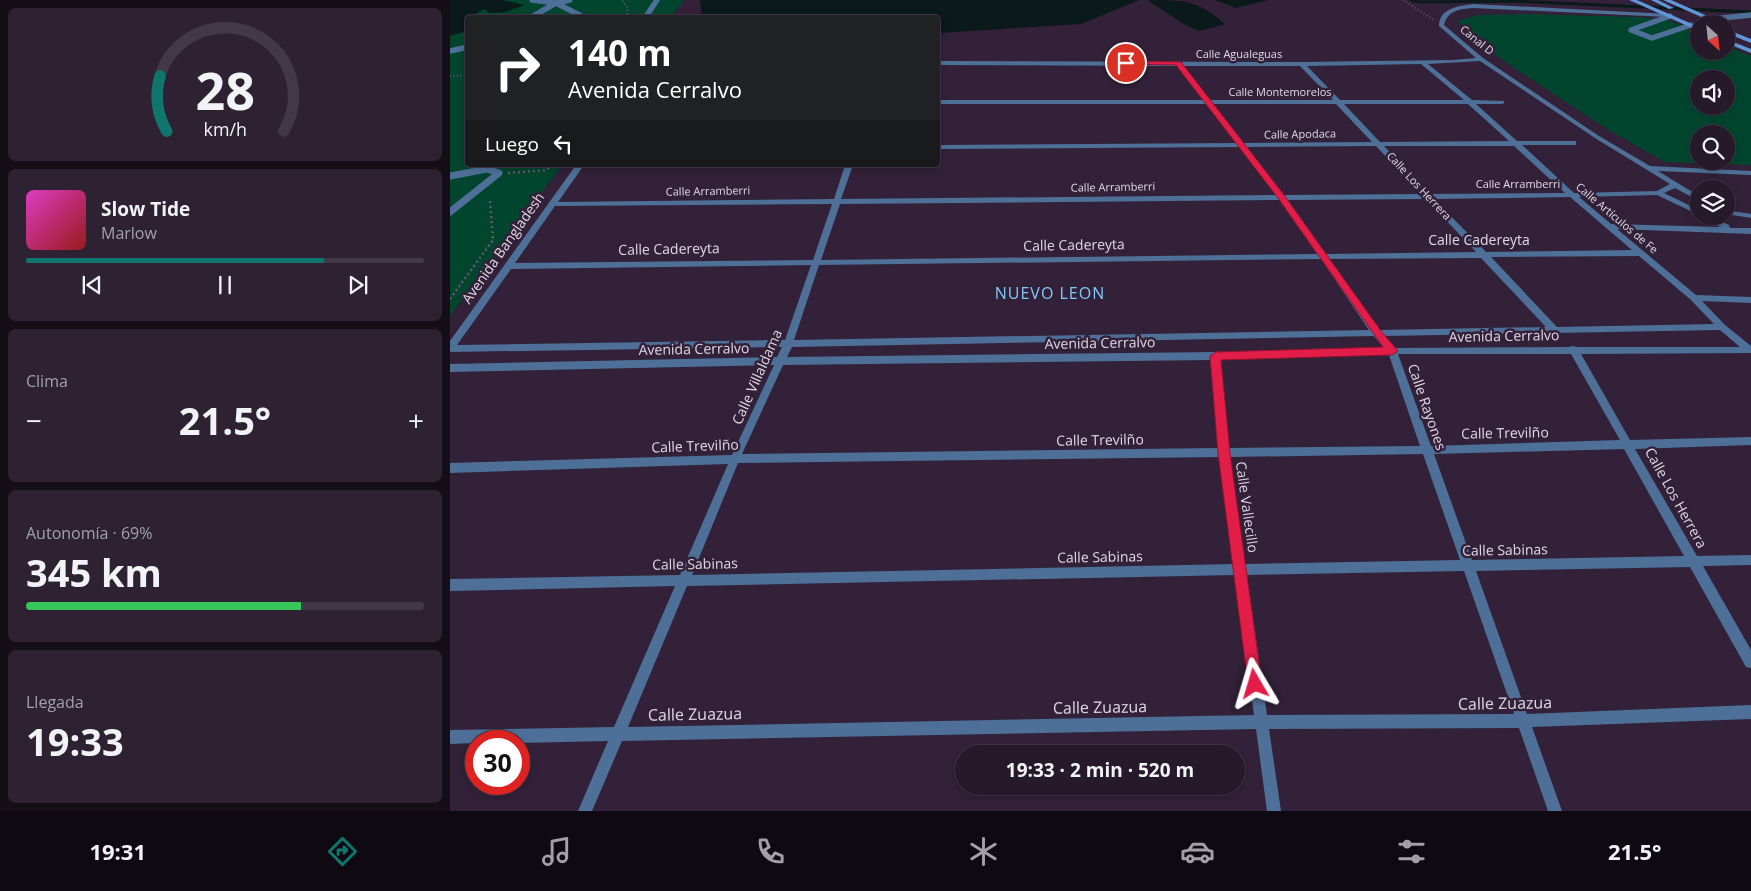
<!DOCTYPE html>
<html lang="es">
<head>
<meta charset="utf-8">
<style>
	:root { --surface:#26192a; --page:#2e2232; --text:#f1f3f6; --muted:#a4a0a8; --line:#423847; --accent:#0f766e }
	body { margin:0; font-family:"Open Sans",sans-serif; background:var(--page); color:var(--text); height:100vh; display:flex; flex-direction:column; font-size:19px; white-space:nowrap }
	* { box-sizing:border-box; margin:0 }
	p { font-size:16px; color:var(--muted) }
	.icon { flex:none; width:28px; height:28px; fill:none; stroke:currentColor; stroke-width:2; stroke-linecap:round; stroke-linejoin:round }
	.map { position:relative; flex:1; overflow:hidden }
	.sheet { display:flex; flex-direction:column; gap:8px; padding:8px; background:#150e17; width:450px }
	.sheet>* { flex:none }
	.banner { position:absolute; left:15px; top:15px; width:475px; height:152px; border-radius:5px; box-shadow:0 2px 8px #0003,0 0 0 1px var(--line); background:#202124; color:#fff; overflow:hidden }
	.needle { width:32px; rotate:153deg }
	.controls { position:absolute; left:1240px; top:15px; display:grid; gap:10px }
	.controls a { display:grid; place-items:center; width:45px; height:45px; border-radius:50%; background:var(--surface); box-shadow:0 2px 8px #0003,0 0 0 1px var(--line); font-size:25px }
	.speed { position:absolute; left:15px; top:730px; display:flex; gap:10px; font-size:25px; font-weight:700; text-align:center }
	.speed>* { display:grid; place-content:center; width:65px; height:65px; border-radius:50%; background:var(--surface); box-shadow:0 2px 8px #0003,0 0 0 1px var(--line); line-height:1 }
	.speed .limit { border:8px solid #d22; background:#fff; color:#111 }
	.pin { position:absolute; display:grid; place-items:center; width:42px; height:42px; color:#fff; margin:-21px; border:2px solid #fff; border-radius:50%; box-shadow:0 1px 5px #0007 }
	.me { position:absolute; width:55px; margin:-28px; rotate:353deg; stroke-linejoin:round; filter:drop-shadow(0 0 4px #0008) }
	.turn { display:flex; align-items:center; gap:18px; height:105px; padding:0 20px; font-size:22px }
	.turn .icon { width:65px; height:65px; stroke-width:2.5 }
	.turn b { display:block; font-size:35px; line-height:42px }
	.then { display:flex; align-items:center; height:48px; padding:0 20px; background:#0003; gap:10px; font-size:19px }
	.big { font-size:38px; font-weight:700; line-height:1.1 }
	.sheet .card { flex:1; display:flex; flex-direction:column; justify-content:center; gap:8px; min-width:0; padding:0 18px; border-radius:8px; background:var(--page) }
	.sheet .dial { align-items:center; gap:0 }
	.dial svg { height:130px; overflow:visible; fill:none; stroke:var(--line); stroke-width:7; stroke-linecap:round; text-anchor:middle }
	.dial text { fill:var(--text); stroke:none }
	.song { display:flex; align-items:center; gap:15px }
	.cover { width:60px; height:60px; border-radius:8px; background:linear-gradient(135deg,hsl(310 70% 55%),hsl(0 70% 35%)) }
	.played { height:5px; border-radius:2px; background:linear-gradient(90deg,var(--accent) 75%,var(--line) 75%) }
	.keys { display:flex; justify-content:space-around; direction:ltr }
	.heat { display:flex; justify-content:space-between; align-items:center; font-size:28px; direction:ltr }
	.charge { height:8px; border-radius:4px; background:linear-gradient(90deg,#34c759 69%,var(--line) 0) }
	.trip { position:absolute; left:505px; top:745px; width:290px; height:50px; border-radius:25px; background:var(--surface); box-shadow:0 2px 8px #0003,0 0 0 1px var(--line); font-weight:700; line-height:50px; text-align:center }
	.tabs { display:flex; height:80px; justify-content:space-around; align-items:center; background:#0f0a11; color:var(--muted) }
	.tabs .icon { width:35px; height:35px }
	.tabs .current { color:var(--accent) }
	.tabs b { font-size:22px; color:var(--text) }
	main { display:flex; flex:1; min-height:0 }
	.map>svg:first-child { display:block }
</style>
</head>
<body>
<main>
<section class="sheet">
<div class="card dial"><svg viewBox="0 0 100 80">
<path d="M14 69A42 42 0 1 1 86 69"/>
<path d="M14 69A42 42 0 0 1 10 35" stroke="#0f766e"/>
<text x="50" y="56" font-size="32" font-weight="700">28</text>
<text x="50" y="72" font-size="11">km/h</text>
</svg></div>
<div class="card">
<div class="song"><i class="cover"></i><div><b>Slow Tide</b><p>Marlow</p></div></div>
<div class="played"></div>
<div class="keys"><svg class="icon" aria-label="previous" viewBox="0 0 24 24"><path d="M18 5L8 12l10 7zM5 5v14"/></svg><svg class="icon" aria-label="pause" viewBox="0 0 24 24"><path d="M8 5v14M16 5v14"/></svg><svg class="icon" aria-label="next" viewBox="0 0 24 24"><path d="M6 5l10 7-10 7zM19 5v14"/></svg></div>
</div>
<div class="card"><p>Clima</p>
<div class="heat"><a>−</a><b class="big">21.5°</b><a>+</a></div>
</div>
<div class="card"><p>Autonomía · 69%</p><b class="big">345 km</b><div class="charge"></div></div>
<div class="card"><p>Llegada</p><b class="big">19:33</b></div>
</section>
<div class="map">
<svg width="1301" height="811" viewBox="0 0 1301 811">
	<rect width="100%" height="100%" fill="#322138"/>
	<path fill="#02452f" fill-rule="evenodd" d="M0 0H234L221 17 18 18V165H112L0 316Z
		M1075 14 1189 17 1219 20 1249 34V51H1276V46L1301 56V165L1215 162 1157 129 1061 66 1032 45 1007 21 1028 15ZM1249 79H1276V106H1249ZM1249 134H1276V161H1249Z"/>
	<path fill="#0a1919" d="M0 0H53L74 5 55 12 40 13 34 9 25 14 28 17 18 18 17 31 0 36Z
		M250 0H689L631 24 488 33V18L252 17Z
		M697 0C735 0 747 0 775 24L750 31 737 26Z
		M765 0H818L786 8Z"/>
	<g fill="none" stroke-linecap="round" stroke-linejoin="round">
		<path stroke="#0a1919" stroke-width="3" d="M961 0 970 2 1063 1 1301 12"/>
		<path stroke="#67586c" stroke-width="2" stroke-dasharray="1 2.5" stroke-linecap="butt" d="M953 0 984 20
			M168 18 177 15 178 8 172 0
			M0 76 18 75"/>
		<path stroke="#67586c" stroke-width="2.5" stroke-dasharray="2 3" stroke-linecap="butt" d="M58 173 97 170 101 165
			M0 299 43 240 40 201"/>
		<path stroke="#4e7098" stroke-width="5.5" d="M82 0 106 3 135 18
			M1220 16 1181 30 1202 38 1241 25
			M80 18 106 3 120 0
			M195 18 207 0
			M1262 19 1301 15
			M0 51 18 47"/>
		<path stroke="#4e7098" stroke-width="7" d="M0 176 37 169 49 173 0 212"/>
		<path fill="#4e7098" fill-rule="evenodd" d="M1023 4 1219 14V16L1217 17 1023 8C1010 9 998 10 994 25L1033 58 1149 136 1200 166 1301 171V175L1208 171 1249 196V201L1225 188 1214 193 1249 210V215L1207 195 1129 197 1161 224 1270 227 1250 216H1261L1279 225 1280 228H1301V234L1167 229 1246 295 1301 297V303L1252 301 1275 325 1301 346V353L1131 354 1180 440 1301 437V445L1185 449 1247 556 1301 555V565L1253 566 1301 650V668L1296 667 1240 567 1026 571 1077 714 1301 705V719L1082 727 1112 811H1098L1069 728 819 729 831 811H817L806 729 172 741 142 811H128L158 741 69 743V741H26V743L0 744V730L164 727 225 586 0 591V579L230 575 278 464 0 473V463L282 455 324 365 0 372V364L327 357 332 347 0 352V341L126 165H134L108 202 384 199 395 165H403L391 199 826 195 790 147 488 149V145L786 143 756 104H488V100H753L727 66 488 65V61L852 62 1003 60 1026 58 989 26C989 8 1009 6 1023 4ZM1030 61 1145 138 1220 184 1207 191 1124 193 1072 145H1126V141H1067L1026 104H1052L1054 103V101L1022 100 978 64ZM971 64 1014 100H890L857 66ZM733 66H850L883 100H760ZM763 104H886L922 142 794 143ZM894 104H1018L1059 141 930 142ZM926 146 971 194 834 195 797 147ZM934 146H1064L1115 193 980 194ZM1120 197 1182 250 1036 252 984 199ZM976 199 1026 252 876 254 838 200ZM830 200 867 254 371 260 390 204ZM382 204 363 260 65 263 105 206ZM1189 256 1241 300 1264 324 1107 327 1041 257ZM1031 258 1096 327 929 330 879 259ZM871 259 919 330 344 340 369 265ZM361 265 335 340 7 345 61 269ZM1270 330 1290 347H1127L1123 346 1119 347 944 348 934 336ZM924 336 934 348 766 352 337 357 342 347ZM948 354H1121L1170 440 981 446ZM939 355 970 446 779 448 771 359ZM762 360 768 448 292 454 333 365ZM1174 449 1234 556 1022 560 984 454ZM973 454 1010 560 795 564 780 457ZM769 457 784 564 242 575 288 463ZM1014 571 1064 714 817 715 797 575ZM785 575 804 715 178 727 237 586Z
			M1276 210 1301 214V218L1276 214Z"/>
		<path fill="#6098d7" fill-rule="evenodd" d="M1179 0H1187L1249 27V31Z
			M1201 0H1208L1224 8 1219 9Z
			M1213 0H1221L1276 24H1267Z
			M1276 29 1301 39V43L1276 33Z
			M1276 39 1301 49V53L1276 43Z"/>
	</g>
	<path fill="#e11d48" stroke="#92132f" d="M676 61 731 62 834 195 931 331 948 351 942 355 771 360 780 453 812 684 810 689 805 691 800 689 798 684 768 453 760 356 766 352 933 347 828 198 726 65 674 64Z"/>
	<g text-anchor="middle" stroke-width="5" stroke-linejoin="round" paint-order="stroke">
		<g font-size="11" fill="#e0d6e4" stroke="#322138">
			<text transform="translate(1027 40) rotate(39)" y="4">Canal D</text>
			<text x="789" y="58">Calle Agualeguas</text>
			<text x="830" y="96">Calle Montemorelos</text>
			<text transform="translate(850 134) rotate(-1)" y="4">Calle Apodaca</text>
			<text x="1068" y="188">Calle Arramberri</text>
			<text transform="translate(969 186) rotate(47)" y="4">Calle Los Herrera</text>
			<text transform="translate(663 187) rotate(-1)" y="4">Calle Arramberri</text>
			<text transform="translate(258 191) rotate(-1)" y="4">Calle Arramberri</text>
			<text transform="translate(1167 218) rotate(40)" y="4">Calle Artículos de Fe</text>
		</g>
		<g font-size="14" fill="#e0d6e4" stroke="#322138">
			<text x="1029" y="245">Calle Cadereyta</text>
			<text transform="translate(624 245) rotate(-1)" y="5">Calle Cadereyta</text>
			<text transform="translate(53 248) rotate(-55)" y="5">Avenida Bangladesh</text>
			<text transform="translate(219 249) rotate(-1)" y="5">Calle Cadereyta</text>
			<text transform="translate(1054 336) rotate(-1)" y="5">Avenida Cerralvo</text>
			<text transform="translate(650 343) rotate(-1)" y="5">Avenida Cerralvo</text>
			<text transform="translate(244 349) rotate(-1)" y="5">Avenida Cerralvo</text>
			<text transform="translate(307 377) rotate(-66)" y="5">Calle Villaldama</text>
			<text transform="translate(977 407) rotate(71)" y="5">Calle Rayones</text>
			<text transform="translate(1055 433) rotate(-1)" y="5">Calle Trevilño</text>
			<text transform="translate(650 440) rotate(-1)" y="5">Calle Trevilño</text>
			<text transform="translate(245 446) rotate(-2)" y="5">Calle Trevilño</text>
			<text transform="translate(1226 498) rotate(61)" y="5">Calle Los Herrera</text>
			<text transform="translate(797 507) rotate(82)" y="5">Calle Vallecillo</text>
			<text transform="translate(1055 550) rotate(-1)" y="5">Calle Sabinas</text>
			<text transform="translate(650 557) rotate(-1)" y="5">Calle Sabinas</text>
			<text transform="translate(245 564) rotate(-1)" y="5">Calle Sabinas</text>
		</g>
		<g font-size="16" letter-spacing="1" fill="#83c8fa" stroke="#322138">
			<text x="600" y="299">NUEVO LEON</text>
		</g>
		<g font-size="16" fill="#e0d6e4" stroke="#322138">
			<text transform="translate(1055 703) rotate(-1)" y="6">Calle Zuazua</text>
			<text transform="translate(650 707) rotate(-1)" y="6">Calle Zuazua</text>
			<text transform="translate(245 714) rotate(-1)" y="6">Calle Zuazua</text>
		</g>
	</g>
</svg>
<div class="controls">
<a><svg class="needle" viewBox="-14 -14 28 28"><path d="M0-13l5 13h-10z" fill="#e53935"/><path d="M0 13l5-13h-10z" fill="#a4a0a8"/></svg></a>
<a><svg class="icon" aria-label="sound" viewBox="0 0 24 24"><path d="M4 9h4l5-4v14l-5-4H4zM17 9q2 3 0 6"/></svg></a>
<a><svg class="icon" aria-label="search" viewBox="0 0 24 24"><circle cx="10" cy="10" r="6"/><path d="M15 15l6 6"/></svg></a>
<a><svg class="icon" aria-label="layers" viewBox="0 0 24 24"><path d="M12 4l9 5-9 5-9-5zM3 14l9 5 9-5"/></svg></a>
</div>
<div class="speed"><div class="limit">30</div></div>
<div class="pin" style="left:676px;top:63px;background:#d93025"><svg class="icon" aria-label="arrive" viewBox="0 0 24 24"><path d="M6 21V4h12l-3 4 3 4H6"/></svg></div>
<svg class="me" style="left:805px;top:684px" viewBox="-20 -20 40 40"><path d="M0-17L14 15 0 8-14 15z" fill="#e11d48" stroke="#fff" stroke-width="4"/></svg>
<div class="trip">19:33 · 2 min · 520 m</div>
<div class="banner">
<div class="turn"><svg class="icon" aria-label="right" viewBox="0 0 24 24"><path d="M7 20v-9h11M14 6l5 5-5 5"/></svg><div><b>140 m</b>Avenida Cerralvo</div></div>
<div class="then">Luego<svg class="icon" aria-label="left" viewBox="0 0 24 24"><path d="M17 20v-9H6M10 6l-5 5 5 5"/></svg></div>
</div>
</div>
</main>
<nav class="tabs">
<b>19:31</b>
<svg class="icon current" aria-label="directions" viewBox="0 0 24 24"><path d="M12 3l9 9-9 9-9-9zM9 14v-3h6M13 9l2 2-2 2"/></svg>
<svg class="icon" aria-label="music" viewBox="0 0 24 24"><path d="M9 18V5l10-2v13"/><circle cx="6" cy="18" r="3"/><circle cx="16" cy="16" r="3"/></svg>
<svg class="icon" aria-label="phone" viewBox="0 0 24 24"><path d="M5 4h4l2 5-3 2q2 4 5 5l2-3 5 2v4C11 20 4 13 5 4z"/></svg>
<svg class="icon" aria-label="climate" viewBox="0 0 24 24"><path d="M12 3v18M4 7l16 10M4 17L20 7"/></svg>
<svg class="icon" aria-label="car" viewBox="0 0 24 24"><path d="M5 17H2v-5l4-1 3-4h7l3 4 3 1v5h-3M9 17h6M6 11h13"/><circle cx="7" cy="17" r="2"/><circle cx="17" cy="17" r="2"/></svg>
<svg class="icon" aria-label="filters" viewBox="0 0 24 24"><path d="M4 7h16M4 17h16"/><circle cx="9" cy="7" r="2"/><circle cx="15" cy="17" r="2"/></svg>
<b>21.5°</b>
</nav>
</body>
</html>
